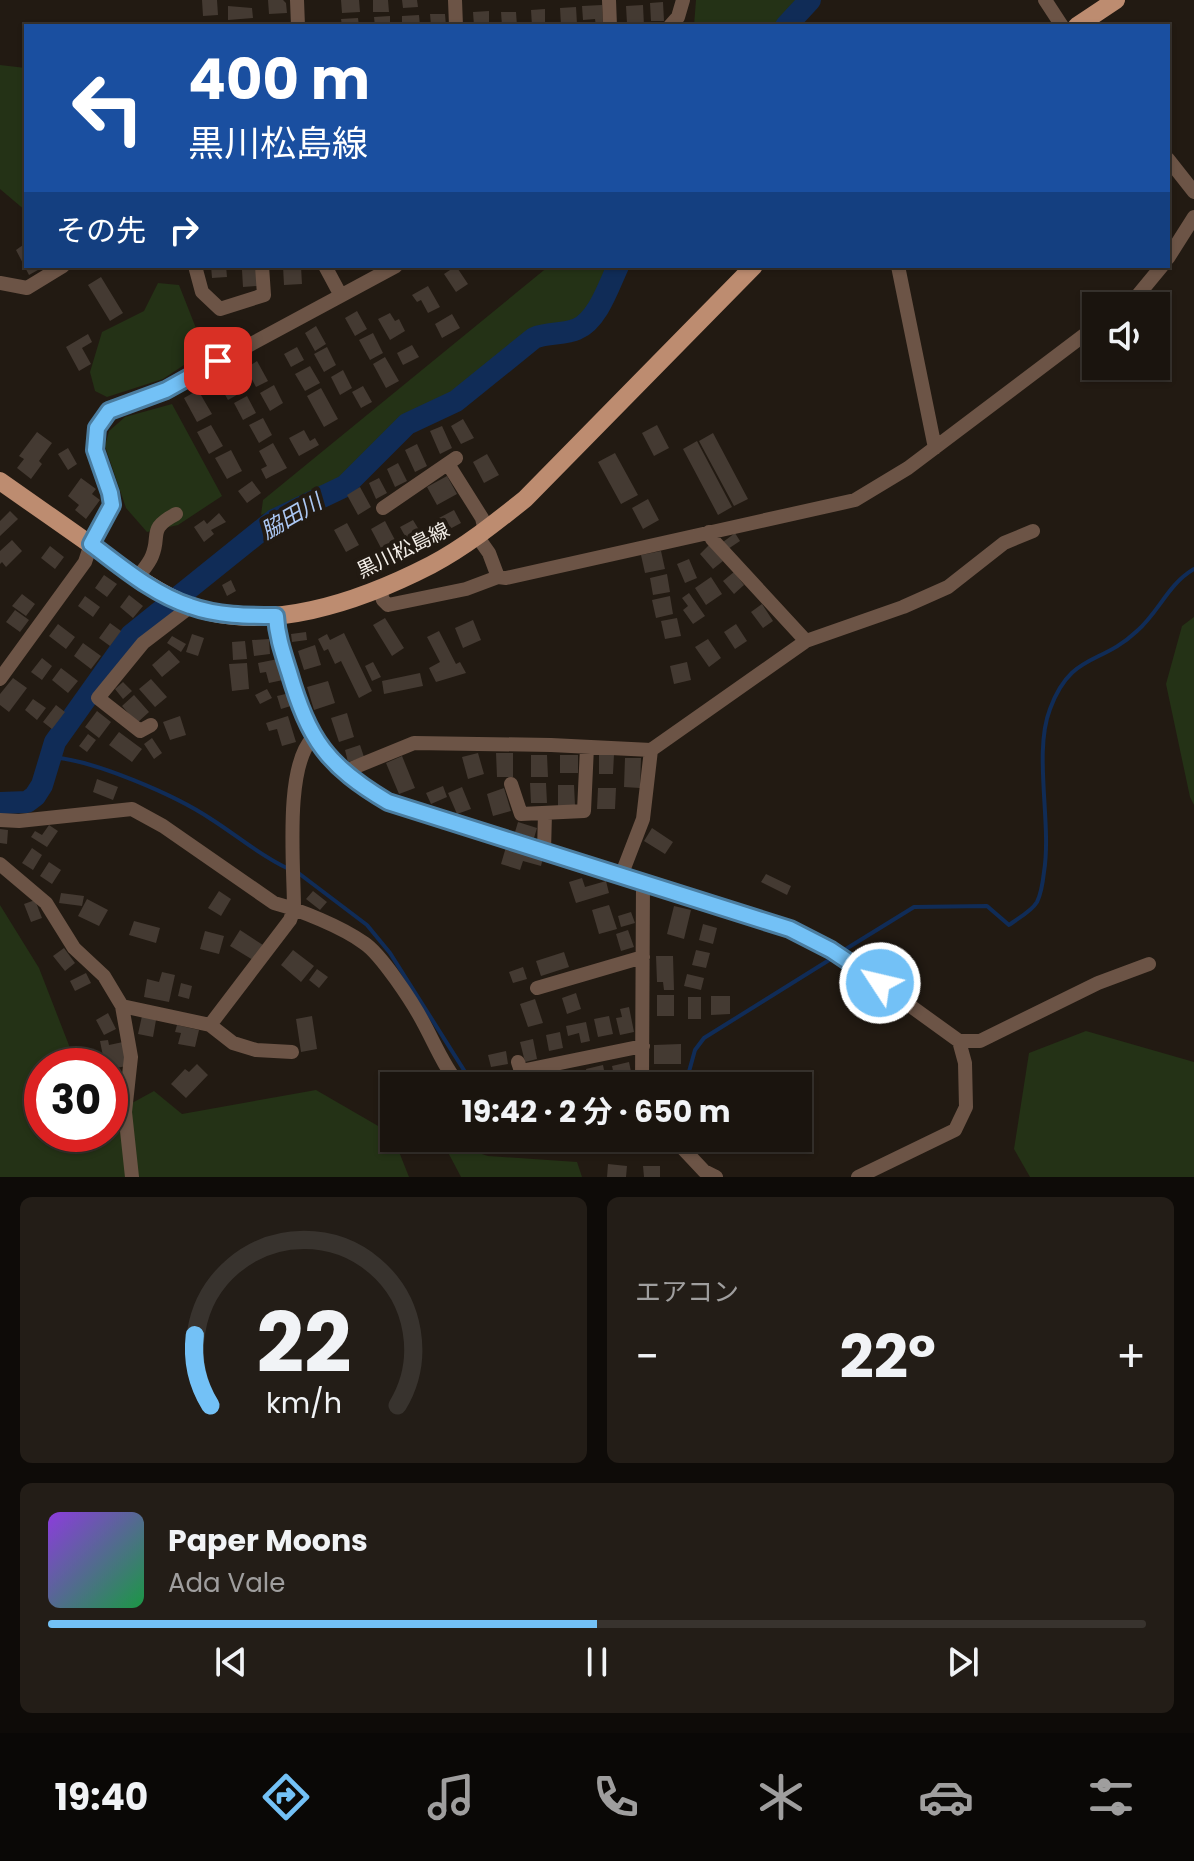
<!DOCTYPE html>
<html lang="ja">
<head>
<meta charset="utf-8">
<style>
	:root { --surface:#1a140e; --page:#231d17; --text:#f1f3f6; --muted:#9f9e9e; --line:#38332e; --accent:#73c1f6 }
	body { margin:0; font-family:Poppins,"Noto Sans JP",sans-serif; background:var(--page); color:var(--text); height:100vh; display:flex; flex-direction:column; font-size:30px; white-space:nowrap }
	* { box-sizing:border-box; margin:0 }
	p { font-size:26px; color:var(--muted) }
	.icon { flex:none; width:44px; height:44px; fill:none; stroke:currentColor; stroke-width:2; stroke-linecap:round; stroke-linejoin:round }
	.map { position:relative; height:1177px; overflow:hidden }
	.panel { display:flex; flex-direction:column; gap:20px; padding:20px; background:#0e0b08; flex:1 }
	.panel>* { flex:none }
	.hud { position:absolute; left:24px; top:24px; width:1146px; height:244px; border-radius:0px; box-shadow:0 2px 6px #0004,0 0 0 2px var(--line); background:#1a4fa0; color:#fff; overflow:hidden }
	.controls { position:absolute; left:1082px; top:292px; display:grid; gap:16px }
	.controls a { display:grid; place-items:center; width:88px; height:88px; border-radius:0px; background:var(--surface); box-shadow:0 2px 6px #0004,0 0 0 2px var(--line); font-size:40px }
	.speed { position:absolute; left:24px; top:1048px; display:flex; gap:16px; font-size:40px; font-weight:700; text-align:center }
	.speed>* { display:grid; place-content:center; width:104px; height:104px; border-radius:50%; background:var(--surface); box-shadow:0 2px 6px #0004,0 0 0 2px var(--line); line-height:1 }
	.speed .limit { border:12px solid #d22; background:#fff; color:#111 }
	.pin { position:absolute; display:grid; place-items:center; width:68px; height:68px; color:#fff; margin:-34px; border-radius:16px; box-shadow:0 4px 12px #0006 }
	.me { position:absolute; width:88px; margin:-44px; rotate:305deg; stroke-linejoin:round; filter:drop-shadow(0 0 6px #0008) }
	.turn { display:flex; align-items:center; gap:28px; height:168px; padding:0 32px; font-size:36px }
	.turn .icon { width:104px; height:104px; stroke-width:2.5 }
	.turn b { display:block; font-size:56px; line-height:68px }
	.then { display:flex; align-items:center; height:76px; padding:0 32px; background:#0003; gap:16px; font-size:30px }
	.big { font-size:60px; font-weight:700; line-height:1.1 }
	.panel .widget { flex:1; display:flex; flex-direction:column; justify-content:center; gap:12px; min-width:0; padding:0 28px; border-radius:12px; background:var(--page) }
	.panel .dial { align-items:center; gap:0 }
	.dial svg { height:208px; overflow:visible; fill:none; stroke:var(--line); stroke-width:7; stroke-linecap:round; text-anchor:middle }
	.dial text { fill:var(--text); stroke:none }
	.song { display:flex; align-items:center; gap:24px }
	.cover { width:96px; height:96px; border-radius:12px; background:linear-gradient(135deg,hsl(270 70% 55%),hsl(140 70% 35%)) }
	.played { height:8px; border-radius:4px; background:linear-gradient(90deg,var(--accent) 50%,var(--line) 50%) }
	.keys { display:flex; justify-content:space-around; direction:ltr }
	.heat { display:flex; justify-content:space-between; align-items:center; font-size:44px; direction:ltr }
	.panel .tiles { flex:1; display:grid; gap:20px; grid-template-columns:1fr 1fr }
	.widget:last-child { grid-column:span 2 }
	.trip { position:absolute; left:380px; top:1072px; width:432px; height:80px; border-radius:0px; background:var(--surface); box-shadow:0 2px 6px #0004,0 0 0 2px var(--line); font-weight:700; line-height:80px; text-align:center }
	.tabs { display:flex; height:128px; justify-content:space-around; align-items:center; background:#0a0806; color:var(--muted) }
	.tabs .icon { width:56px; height:56px }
	.tabs .active { color:var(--accent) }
	.tabs b { font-size:36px; color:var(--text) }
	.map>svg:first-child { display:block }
</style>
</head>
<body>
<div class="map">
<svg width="1194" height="1177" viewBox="0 0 1194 1177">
	<rect width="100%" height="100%" fill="#221a12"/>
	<path fill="#243216" d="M696 0H804L781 26H694Z
		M0 65 26 68V211L0 189Z
		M549 266H613L582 322 536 332 343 482 261 515 263 500Z
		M158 283 179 285 205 351 163 379 107 397 95 391 90 372 102 332 144 311Z
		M172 404 222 496 178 525 147 532 126 508 105 446 109 431 125 417Z
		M1194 617V805L1190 797 1166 684 1182 626Z
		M0 905 39 968 77 1066H42V1134H110V1115L154 1091 182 1114 316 1090 392 1134 409 1177H0Z
		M1086 1031 1194 1062V1177H1030L1014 1149 1029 1053Z
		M442 1141 488 1156 577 1162 582 1177H461Z"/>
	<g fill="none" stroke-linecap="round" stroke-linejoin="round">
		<path stroke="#102c57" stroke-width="4" d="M51 757C94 760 175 795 211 819 238 836 260 856 289 869
			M297 872 367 925 390 953 474 1086
			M841 952 914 907 987 906 1009 925C1018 918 1031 912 1037 902 1041 894 1043 881 1044 872 1052 823 1033 753 1050 709 1071 652 1100 666 1137 631 1159 612 1168 584 1194 569
			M685 1086 695 1050 704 1038 834 957"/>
		<path stroke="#102c57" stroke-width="22" d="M786 26 810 0
			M0 803 27 802 35 796 42 785 55 742 131 635 274 520 345 486 407 424 456 401 534 338C548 332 564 335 577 329 598 320 609 285 618 266"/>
	</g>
	<path fill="#443a32" d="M202 0H217L218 15 203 16Z
		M268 0H283L286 3 287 13 269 14Z
		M341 0H359L360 12 342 13Z
		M373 0H388L389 12H373Z
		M402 0H417L418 7 403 8Z
		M663 2 664 21H651L650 3Z
		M602 5 603 26H596L595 19 583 20 582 6Z
		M643 5 644 26H633V22L627 23 626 6Z
		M228 6 252 8 253 18 228 20Z
		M576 7 577 24 561 25 560 8Z
		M545 9V26H532L531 10Z
		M489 11V26H474L473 12Z
		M501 12H516L517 26H502Z
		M430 14H445L446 26H431Z
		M419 15 420 26H402V16Z
		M390 16V26H375L374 17Z
		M358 18 359 26H342L341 19Z
		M23 245 26 251V266H45L29 275 16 250Z
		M211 266H226L227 277 212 278Z
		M283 266 301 267 302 284 284 285Z
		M456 266 468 284 456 292 444 274Z
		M256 269 257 286 243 287 242 270Z
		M101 277 123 313 110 321 88 285Z
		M428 286 440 307 428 313 421 300 417 302 412 295Z
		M357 311 367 329 355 336 345 318Z
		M390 313 395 321 399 319 405 331 390 340 378 319Z
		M452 314 460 328 442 338 435 324Z
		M316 326 326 344 315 351 305 333Z
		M373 333 383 353 370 360 359 340Z
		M88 334 92 342 82 348 91 364 79 371 66 347Z
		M412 345 419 357 403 365 397 353Z
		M297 347 304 360 291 367 284 354Z
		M327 347 336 365 324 372 314 354Z
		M385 357 399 381 386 388 373 364Z
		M257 361 268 381 256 387 246 368Z
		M310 366 320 383 305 391 295 374Z
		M343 370 352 388 340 395 331 377Z
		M232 374 242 392 228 400 218 382Z
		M274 385 283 403 270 411 260 393Z
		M363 386 372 402 361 408 352 392Z
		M321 388 338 419 324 427 307 396Z
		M198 390 212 414 197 422 184 398Z
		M247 396 256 413 243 420 234 403Z
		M263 418 272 435 259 443 249 425Z
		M463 419 474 438 461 444 451 426Z
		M211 425 223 446 209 454 197 432Z
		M657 425 669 448 654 456 642 433Z
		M442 426 452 448 440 454 430 431Z
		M304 430 310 441 315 438 319 445 299 456 289 438Z
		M37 432 52 443 39 461 42 464 31 479 17 468 24 459 19 456Z
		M713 433 748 499 734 506 699 441Z
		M697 441 732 507 718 515 683 449Z
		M273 443 287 468 266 479 261 469 267 466 259 451Z
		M417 444 427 466 415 472 405 450Z
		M68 448 77 464 68 470 58 454Z
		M231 450 242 471 227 479 215 458Z
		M615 453 638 495 621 504 598 462Z
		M487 454 499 475 484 483 473 462Z
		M398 463 407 481 395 487 387 469Z
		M447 476 457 494 437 505 427 487Z
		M81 478 96 489 92 494 100 500 86 519 75 510 79 505 68 496Z
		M379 478 387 493 376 499 369 483Z
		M252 481 261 493 247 503 238 491Z
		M360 487 371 507 358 515 347 495Z
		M648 499 659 520 643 529 632 508Z
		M454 510 461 523 446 531 439 518Z
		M10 511 18 519 0 536V521Z
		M219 513 226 522 211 530 214 534 204 542 194 527 204 520 207 524Z
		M413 520 424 538 410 545 400 527Z
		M385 521 395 540 381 548 371 529Z
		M347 523 359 545 346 552 334 530Z
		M735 533 740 541 728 549 723 542Z
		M12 540 22 551 6 567 2 562 0 564V551Z
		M709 545 723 561 713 569 700 554Z
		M50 546 64 557 55 569 41 558Z
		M661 551 665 569 645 573 641 555Z
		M689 559 697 578 685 583 677 564Z
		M734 572 744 585 734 594 723 581Z
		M667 574 670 592 653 595 650 578Z
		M104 575 117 584 107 597 95 588Z
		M711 577 722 594 706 605 695 588Z
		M231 580 236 591 227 596 222 585Z
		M689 593 705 616 693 624 683 610 688 606 682 598Z
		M22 594 35 604 26 616 12 606Z
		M129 595 143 606 133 618 120 607Z
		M85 596 100 607 93 617 78 606Z
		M670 596 673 614 656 618 652 600Z
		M762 604 773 621 763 628 751 612Z
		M15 610 29 620 20 632 6 622Z
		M385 618 404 648 392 656 373 625Z
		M677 618 681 636 665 639 661 621Z
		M473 620 481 640 463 648 455 628Z
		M110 623 121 631 110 646 99 638Z
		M58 624 75 637 66 649 49 636Z
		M736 624 747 641 735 649 724 632Z
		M439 631 456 664 460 662 466 673 436 682 429 668 440 662 427 637Z
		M306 632 307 640 292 642 291 634Z
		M344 633 372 691 359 698 341 661 335 664 328 649 324 651 318 639 327 634 330 640Z
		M192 634 204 638 198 656 186 652Z
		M172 636 186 644 181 652 167 643Z
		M269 639 270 654 254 656 252 640Z
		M708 639 721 658 709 667 695 647Z
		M245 641 247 659 233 660 232 642Z
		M83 643 101 656 91 669 74 656Z
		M315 645 321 665 304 670 298 651Z
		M169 650 180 662 162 677 152 665Z
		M42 658 52 666 42 680 31 672Z
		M278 659 283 680 269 683 266 672 260 673 258 663Z
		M373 662 381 677 372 681 365 666Z
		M687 662 691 680 674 684 670 666Z
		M247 663 249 689 232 691 229 664Z
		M61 668 78 681 68 693 52 680Z
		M420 673 423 686 384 694 382 681Z
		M13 678 27 688 9 712 0 705V694Z
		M151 679 167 697 155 707 139 689Z
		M328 681 335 703 314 710 307 687Z
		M123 682 132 691 123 699 115 689Z
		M267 689 272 698 260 704 255 695Z
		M290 693 294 705 281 709 277 696Z
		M134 695 149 712 137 723 122 706Z
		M33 699 46 708 37 720 25 710Z
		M56 705 65 712 52 729 43 722Z
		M97 711 111 722 99 738 85 727Z
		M347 713 354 737 339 742 331 718Z
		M180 716 186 735 170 740 163 722Z
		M288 716 296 742 282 746 277 729 269 731 266 723Z
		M119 732 142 749 132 762 109 745Z
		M88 734 96 740 87 752 79 746Z
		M152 738 162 753 154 759 144 744Z
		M360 745 364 757 348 762 345 750Z
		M478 753 484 774 468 779 462 757Z
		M496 753H513V777H497Z
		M599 754H614L613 774H599Z
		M531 755H547L548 777H531Z
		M560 755H578V773H560Z
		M402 756 415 788 399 794 386 763Z
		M625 758H641L640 788 624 787Z
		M97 779 118 787 113 800 93 792Z
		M530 783H546L547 803H531Z
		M558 785H574L575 805 558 806Z
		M443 786 447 797 431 804 426 793Z
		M462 787 471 809 457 814 448 793Z
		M504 788 511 811 493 816 487 794Z
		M598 788H616L615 809H597Z
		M518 822 537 828 534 838 515 832Z
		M49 825 58 831 47 847 31 837 35 831 42 835Z
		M652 828 673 842 665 854 644 841Z
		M0 829 8 830 7 844 0 843Z
		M506 847 543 858 541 866 523 861 520 870 501 864Z
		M32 848 42 855 33 870 22 863Z
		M49 862 61 870 52 884 40 876Z
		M766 874 791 886 787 895 761 882Z
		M582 878 585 887 606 881 609 893 576 903 569 882Z
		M219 891 231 899 221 916 208 908Z
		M313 891 327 902 320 910 306 899Z
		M61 893 84 896 82 906 59 903Z
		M87 899 108 910 99 926 78 916Z
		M35 900 42 918 31 922 24 904Z
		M609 905 617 929 599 934 592 910Z
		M674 906 691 910 684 939 667 934Z
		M631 912 635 923 621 927 618 916Z
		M134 921 160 928 156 943 129 935Z
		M703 924 717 928 713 944 699 940Z
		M240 930 263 945 253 960 230 946Z
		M628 930 634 947 621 951 616 934Z
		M205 931 224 936 219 954 200 949Z
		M64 948 75 963 65 971 53 956Z
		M293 950 314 966 301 982 281 965Z
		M696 950 710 953 706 968 692 965Z
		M564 952 569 967 541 976 536 961Z
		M656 956H673L674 990H664L663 982H657Z
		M523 967 527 979 513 983 509 972Z
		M317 969 328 977 319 988 309 980Z
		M162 972 175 975 169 1002 144 997 147 979 159 982Z
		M86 973 91 983 75 991 70 981Z
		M687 974 704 978 701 990 684 986Z
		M181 983 192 986 189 999 178 996Z
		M576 993 581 1009 567 1014 562 998Z
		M657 995H674V1016H657Z
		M711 996H730V1014L711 1015Z
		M688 997H701V1019H688Z
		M535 999 543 1023 528 1027 520 1004Z
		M629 1007 634 1032 620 1035 616 1018 622 1017 620 1009Z
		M108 1013 116 1029 104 1035 96 1020Z
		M142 1016 156 1020 153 1037 138 1034Z
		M312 1016 317 1049 301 1052 296 1019Z
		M609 1016 613 1034 598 1037 594 1019Z
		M586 1022 590 1041 581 1043 579 1033 568 1036 566 1026Z
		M177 1025 199 1030 195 1047 178 1044 181 1033 175 1032Z
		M560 1032 563 1048 549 1051 546 1035Z
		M533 1039 537 1059 525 1062 520 1042Z
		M108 1040 109 1045 123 1042 127 1066 110 1069V1066H105L100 1041Z
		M681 1044V1064H654V1045Z
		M506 1051 508 1064 491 1067 488 1055Z
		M629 1062 633 1081 616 1084 612 1066Z
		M197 1064 208 1075 186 1098 171 1084 185 1069 189 1072Z
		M603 1065 607 1085 590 1086 586 1069Z
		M569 1070 573 1086H556L554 1073Z
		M657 1070H674V1086H657Z
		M518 1076 520 1086H507L506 1078Z
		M110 1080H121V1102H110Z
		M608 1164 627 1166 626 1177H607Z
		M643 1166H660V1177H644Z"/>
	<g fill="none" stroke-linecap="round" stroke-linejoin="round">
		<path stroke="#6c5446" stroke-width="14" d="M297 0 298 26
			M455 0 456 26
			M609 0 610 26
			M1045 0 1062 26
			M670 26 678 17 683 0
			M1168 159 1194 192
			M1168 258 1194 217
			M195 266 202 292 220 309 264 295 262 266
			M325 266 340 294
			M898 266 935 448
			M0 283 27 288 63 266
			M1123 306 1138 295 1162 266
			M448 464 482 518 485 531
			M383 508 456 458
			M709 532 712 539 806 641 903 607 948 587 1004 543 1033 531
			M477 536 489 553 498 577
			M137 578C142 571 149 564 152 556 161 535 147 529 176 514
			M379 589 383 600 388 605 466 589 498 577 506 578 855 500 908 468 1096 326
			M276 616C277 636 283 653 289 672 309 740 326 766 388 802L790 929 811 938 844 958 959 1041H980L1098 983 1149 964
			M0 679 85 562 91 544 112 505 110 493 95 450 97 428 109 411 166 390 396 266
			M151 725 140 731 98 698 143 643 190 607
			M343 772 414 743 551 745 651 750 806 641
			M511 784 521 814 584 811 587 747
			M0 820 19 821 132 809 163 826 274 903C300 910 342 927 364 943 381 954 413 1003 423 1022 435 1044 444 1067 460 1086
			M544 851 545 813
			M0 864 46 903 74 948 104 976 122 1006 131 1057 125 1112 132 1177
			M621 876 643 819 651 750
			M537 988 643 957
			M122 1006 210 1025 233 1043 256 1050 292 1052
			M210 1025 290 920 294 909C294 867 284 766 313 738
			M518 1062 521 1071 643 1046
			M642 1086 643 883
			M673 1138 704 1171 716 1177
			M858 1177 955 1130 966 1107 965 1063 959 1041"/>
		<path stroke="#bd8c70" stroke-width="18" d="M1077 26 1116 0
			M0 481C31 503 63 525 94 547 124 568 153 591 187 605 264 636 361 601 431 565 465 547 495 523 525 499L754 266"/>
	</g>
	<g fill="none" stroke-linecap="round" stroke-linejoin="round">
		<g stroke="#4b7da0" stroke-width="20">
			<path id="route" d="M218 361 166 390 109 411 97 428 95 450 110 493 112 505 91 544C122 567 153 594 190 606 218 616 247 616 276 616 277 636 283 653 289 672 309 740 327 766 388 802L790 929 831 950 880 983"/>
		</g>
		<use href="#route" stroke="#73c1f6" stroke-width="14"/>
	</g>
	<g text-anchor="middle" stroke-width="8" stroke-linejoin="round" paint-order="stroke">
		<g font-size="20" fill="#f4efe9" stroke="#221a12">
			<text transform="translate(403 550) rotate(-26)" y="7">黒川松島線</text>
		</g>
		<g font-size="22" font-style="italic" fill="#acc8f4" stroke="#221a12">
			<text transform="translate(291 516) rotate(-30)" y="8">脇田川</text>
		</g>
	</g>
</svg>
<div class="controls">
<a><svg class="icon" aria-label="sound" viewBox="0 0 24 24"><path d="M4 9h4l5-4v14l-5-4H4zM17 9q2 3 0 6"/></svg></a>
</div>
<div class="speed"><div class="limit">30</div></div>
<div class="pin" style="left:218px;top:361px;background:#d93025"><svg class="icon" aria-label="arrive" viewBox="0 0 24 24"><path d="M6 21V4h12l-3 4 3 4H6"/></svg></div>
<svg class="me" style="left:880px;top:983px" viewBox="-20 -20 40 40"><circle r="17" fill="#73c1f6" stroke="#fff" stroke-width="3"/><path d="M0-11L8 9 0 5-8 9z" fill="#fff"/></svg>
<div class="trip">19:42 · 2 分 · 650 m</div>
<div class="hud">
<div class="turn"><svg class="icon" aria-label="left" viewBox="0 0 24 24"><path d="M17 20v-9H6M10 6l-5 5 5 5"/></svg><div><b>400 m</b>黒川松島線</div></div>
<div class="then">その先<svg class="icon" aria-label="right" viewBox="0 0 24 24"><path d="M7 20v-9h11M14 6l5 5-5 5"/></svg></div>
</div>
</div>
<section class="panel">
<div class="tiles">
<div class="widget dial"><svg viewBox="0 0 100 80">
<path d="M14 69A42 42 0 1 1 86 69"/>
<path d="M14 69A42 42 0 0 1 8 42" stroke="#73c1f6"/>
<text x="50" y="56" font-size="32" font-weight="700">22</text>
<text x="50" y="72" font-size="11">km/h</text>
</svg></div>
<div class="widget"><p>エアコン</p>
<div class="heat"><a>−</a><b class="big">22°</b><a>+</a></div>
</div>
<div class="widget">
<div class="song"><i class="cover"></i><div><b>Paper Moons</b><p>Ada Vale</p></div></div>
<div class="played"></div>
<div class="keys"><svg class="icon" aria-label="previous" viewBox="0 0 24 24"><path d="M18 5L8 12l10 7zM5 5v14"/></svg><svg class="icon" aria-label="pause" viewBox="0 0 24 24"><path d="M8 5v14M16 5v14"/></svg><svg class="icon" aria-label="next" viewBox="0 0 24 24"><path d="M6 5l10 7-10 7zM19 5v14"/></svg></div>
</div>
</div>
</section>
<nav class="tabs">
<b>19:40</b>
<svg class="icon active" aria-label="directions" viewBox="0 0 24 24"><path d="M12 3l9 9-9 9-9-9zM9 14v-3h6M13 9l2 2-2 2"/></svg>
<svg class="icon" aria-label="music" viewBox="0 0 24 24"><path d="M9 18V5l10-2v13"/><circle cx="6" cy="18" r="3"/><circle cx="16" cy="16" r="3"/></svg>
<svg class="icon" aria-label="phone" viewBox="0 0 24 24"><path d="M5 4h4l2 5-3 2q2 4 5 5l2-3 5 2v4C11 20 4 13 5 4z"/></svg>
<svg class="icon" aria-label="climate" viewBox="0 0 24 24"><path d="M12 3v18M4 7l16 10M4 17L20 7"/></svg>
<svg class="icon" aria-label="car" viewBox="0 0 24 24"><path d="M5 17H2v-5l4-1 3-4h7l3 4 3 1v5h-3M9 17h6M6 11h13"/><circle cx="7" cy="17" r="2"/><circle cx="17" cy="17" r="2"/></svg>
<svg class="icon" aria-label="filters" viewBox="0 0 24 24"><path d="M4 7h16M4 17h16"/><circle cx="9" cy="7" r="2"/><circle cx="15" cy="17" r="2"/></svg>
</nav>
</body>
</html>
